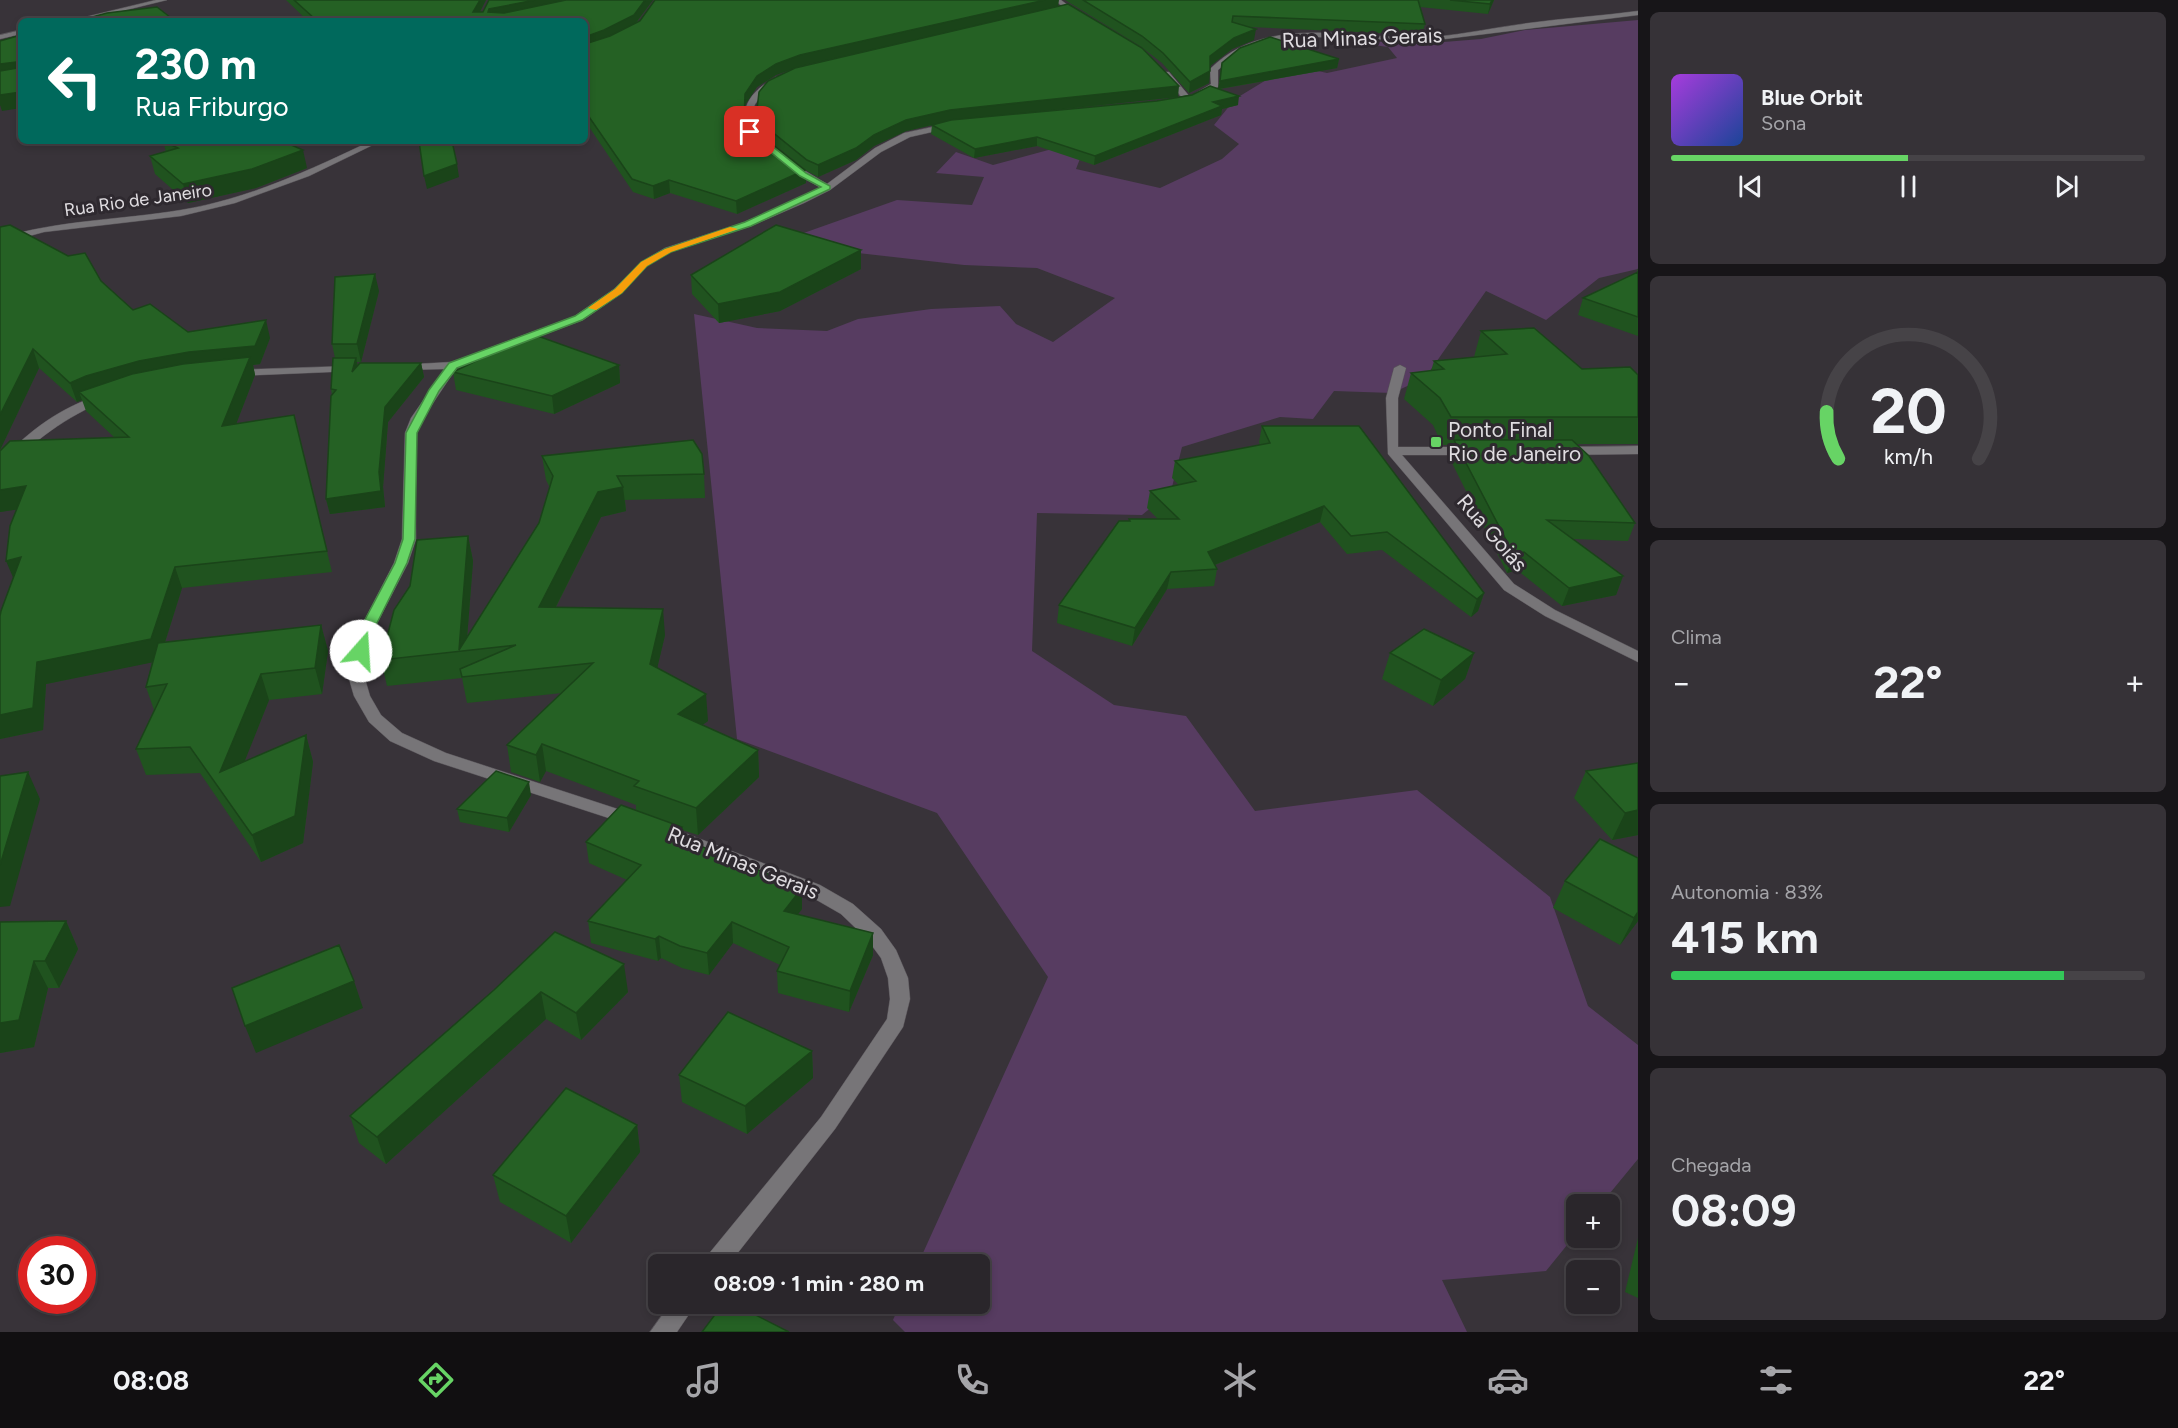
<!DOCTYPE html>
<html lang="pt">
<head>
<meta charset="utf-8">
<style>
	:root { --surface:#2a262b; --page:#363237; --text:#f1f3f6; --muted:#a5a5a9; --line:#464347; --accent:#67d465 }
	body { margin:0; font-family:Figtree,sans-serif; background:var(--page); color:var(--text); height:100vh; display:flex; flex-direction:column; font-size:22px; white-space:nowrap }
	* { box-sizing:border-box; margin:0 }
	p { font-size:20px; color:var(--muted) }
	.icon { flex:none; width:33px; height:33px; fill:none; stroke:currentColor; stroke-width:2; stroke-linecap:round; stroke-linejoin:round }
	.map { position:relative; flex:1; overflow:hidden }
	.drawer { display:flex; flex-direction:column; gap:12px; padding:12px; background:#171518; width:540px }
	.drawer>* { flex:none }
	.hud { position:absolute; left:18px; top:18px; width:570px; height:126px; border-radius:9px; box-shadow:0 3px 9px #0003,0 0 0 2px var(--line); background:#00695c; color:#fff; overflow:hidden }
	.controls { position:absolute; left:1566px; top:1194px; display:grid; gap:12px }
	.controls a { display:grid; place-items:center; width:54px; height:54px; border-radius:9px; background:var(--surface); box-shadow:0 3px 9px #0003,0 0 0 2px var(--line); font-size:30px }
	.speed { position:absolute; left:18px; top:1236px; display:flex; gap:12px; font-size:30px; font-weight:700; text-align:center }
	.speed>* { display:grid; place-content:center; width:78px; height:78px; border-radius:50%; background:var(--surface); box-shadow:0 3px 9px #0003,0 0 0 2px var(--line); line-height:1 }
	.speed .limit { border:9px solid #d22; background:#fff; color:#111 }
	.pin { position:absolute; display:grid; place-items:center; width:51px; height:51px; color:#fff; margin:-26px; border-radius:12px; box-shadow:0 3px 9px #0006 }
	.me { position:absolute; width:66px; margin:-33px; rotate:19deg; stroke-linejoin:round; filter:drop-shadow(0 0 4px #0008) }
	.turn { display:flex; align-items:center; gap:21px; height:126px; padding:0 18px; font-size:27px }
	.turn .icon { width:78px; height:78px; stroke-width:2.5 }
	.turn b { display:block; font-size:42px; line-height:51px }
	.big { font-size:45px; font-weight:700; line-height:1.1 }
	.drawer .widget { flex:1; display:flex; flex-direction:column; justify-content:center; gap:9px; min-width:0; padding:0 21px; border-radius:9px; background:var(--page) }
	.drawer .dial { align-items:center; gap:0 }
	.dial svg { height:156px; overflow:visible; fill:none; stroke:var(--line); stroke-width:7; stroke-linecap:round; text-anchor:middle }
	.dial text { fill:var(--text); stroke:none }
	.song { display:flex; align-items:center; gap:18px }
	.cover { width:72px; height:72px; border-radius:9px; background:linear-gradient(135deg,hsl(280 70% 55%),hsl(220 70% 35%)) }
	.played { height:6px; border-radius:3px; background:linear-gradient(90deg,var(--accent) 50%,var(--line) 50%) }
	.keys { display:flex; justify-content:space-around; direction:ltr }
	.heat { display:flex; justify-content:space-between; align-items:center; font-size:33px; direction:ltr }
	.charge { height:9px; border-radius:4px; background:linear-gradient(90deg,#34c759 83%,var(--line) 0) }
	.trip { position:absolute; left:648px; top:1254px; width:342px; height:60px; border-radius:9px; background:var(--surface); box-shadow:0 3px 9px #0003,0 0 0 2px var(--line); font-weight:700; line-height:60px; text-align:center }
	.tabs { display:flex; height:96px; justify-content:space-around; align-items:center; background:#110f11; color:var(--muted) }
	.tabs .icon { width:42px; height:42px }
	.tabs .current { color:var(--accent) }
	.tabs b { font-size:27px; color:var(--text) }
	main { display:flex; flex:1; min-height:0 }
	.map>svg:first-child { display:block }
</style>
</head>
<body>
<main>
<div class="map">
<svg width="1638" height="1332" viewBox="0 0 1638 1332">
	<rect width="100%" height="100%" fill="#383339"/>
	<path fill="#573c61" d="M1638 20V269L1599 278 1546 320 1486 291 1425 378 1392 393 1334 391 1313 419 1280 417 1182 447 1171 491 1142 515 1037 513 1032 651 1114 705 1186 716 1255 811 1417 790 1550 897 1588 1006 1638 1045V1159L1601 1204H1576V1234L1546 1271 1442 1280 1467 1332H905L893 1320 900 1304H980V1264H918L1048 977 937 813 737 739 694 314 757 328 827 331 858 319 931 309 1000 306 1016 324 1053 342 1115 298 1037 268 964 265 858 253 798 235 897 200 972 205 984 177 936 173 956 152 993 165 1052 149 1081 156 1076 169 1160 188 1222 159 1239 144 1214 125 1235 99 1291 65 1327 73 1397 58 1388 47 1330 39 1419 44 1481 39 1525 30Z"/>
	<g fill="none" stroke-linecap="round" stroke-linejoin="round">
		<g stroke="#565257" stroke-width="1">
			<path id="minor" d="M156 0H167L81 21H69Z
				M1054 0H1061L1082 16 1077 17Z
				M1638 11V15L1429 41 1316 37 1287 39 1261 44 1237 54 1218 70V87L1198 98 1191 96 1211 84 1210 69C1269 10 1361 42 1434 37 1466 34 1497 27 1529 23 1565 18 1602 16 1638 11Z
				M21 30V34L0 39V35Z
				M1163 72H1169L1190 97V101H1184Z
				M776 77 783 79C759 97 739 109 763 140L756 142C733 115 748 92 776 77Z
				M951 123 955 125 954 127 910 137 881 152 830 190 804 203 751 226 671 252 647 266 622 293 583 320 457 367 423 418 417 433 415 449 416 539 408 563 374 629 363 672 370 696 381 715 402 733 446 753 639 816 642 820 639 824H627L434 761 390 741 369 722 354 696 347 672 360 629 394 563 402 539 405 433 411 418 445 369 402 370 396 367 398 365 452 362 575 316 614 289 641 262 665 248 745 222 821 188 786 167V163H792L827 184 875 148 904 133Z
				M371 141H381L309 176 235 203 181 216 44 232 0 244V238C59 220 121 220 181 210 248 199 310 170 371 141Z
				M1400 365 1406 368 1398 398V447H1470L1476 451 1470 455H1402L1514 584 1555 610 1638 651V662L1545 616 1504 590 1388 454 1386 398 1394 368Z
				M351 366 355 367V371L234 376 228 373 234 370Z
				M102 395 108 398 106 400C66 417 34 440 4 472L0 473V462C27 432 63 405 102 395Z
				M1638 446V454L1563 455 1557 451 1563 447Z
				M664 825 820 885 853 904 881 929 896 950 908 978 910 999 903 1027 835 1129 729 1264H704L707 1256 821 1117 887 1019 890 999 888 978 881 958 867 939 841 914 808 895 658 835 655 831 658 827Z
				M670 1304H696L677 1332H650Z"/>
		</g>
		<use href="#minor" fill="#777578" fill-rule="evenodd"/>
	</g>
	<path fill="#20531f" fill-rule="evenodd" d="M286 0H486L480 12 653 0 636 23 1058 6 1178 97 978 118 1157 101 1218 89 1222 63 1339 59 1337 68 1220 89 1238 105 1222 109 1221 115 1094 165 1037 146 974 158 931 134 932 125 942 123 906 131 874 146 856 160 818 177 807 171 756 130V119L792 69 776 75 757 87 745 105V122L805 170 806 183 737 214 670 193 654 199 633 192 585 121V21H308ZM949 32 796 68 801 66Z
		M1065 0H1494L1488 14 1420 7 1425 24 1422 35 1250 27 1254 40 1232 49 1210 66 1209 83 1189 93 1162 63 1140 46Z
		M163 141 307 168 256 188 188 203 155 174 150 156 166 152Z
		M0 227 101 281 133 310 188 332 270 338 260 364 253 365 255 375 236 424 294 415 332 572 182 588 165 642 321 625 328 651 322 694 269 700 244 762 306 735 313 762 303 843 261 862 200 773 146 775 136 749 154 710 146 687 152 662 46 684 43 730 0 739V616L13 578 17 509 0 512V451L115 438 86 411 82 400 77 402 39 368 0 450Z
		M1638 268V336L1578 315 1583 298 1638 272H1637Z
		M861 269 780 311 719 323 692 294 691 275Z
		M379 291 361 362H357L358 366 421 363 424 377 388 422 383 487 385 507 330 514 326 499 332 395 331 389 335 358 332 344Z
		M1481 331 1582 369 1638 375V444H1577L1635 523 1628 541 1573 539 1623 576 1616 595 1562 606 1517 570 1507 573 1449 457 1452 445H1442L1433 425 1404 399 1411 373 1431 371 1434 361 1474 357Z
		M619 365 620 383 554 414 456 390 453 372Z
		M1262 426 1484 593 1478 611 1471 617 1382 550 1347 554 1320 522 1215 565 1217 569 1214 586 1167 589 1132 646 1057 623 1059 605 1129 521V519H1158L1147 508 1150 491 1179 485 1172 478 1175 461 1260 445 1259 442Z
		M542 456 704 474 705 498 625 500 626 511 601 517 556 607 665 635 657 668 708 721 702 725 758 750 759 777 698 835 682 830 683 839 802 888V909L798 914 873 955 849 1012 778 993 777 971 780 965 733 943 709 975 682 968 661 958 658 961 591 943 588 921 627 880 589 863 586 842 636 811V805L546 771 540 782 511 772 507 745 562 693 467 703 462 678 387 686 381 660 468 536 473 561 467 638 539 523 550 488 546 480Z
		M1390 653H1474L1465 679 1433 706 1382 679Z
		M1638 763V835L1612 840 1574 798 1586 771Z
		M531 795 509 832 460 822 457 809Z
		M1638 858V921L1620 945 1553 908 1565 881Z
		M66 921 78 949 59 988H48L34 1047 0 1053V922Z
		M494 990 628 992 581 1040 546 1019 386 1164 359 1143 350 1116Z
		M812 1051 813 1078 747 1134 682 1102 679 1075Z
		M637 1125 640 1152 571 1243 500 1202 493 1175Z
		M1638 1238V1298L1625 1292Z"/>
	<path fill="#1a4419" d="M480 0H486L475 21 473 12Z
		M535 0H587L491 19 488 12 489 9Z
		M645 0H653L634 25 585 48V37Z
		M1045 0H1059L1058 7 801 66 776 75 757 87 745 105V134V94L757 76 776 64 800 55Z
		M1492 0H1494L1488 14 1490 4Z
		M1256 29 1254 40 1232 49 1209 67 1210 56 1234 38Z
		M1339 59 1337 68 1218 89 1220 81Z
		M16 62 21 77 0 79V64Z
		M1210 71 1209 83 1189 93 1190 82Z
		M1179 86 1178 97 949 121 906 131 874 146 856 160 818 177V165L874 135 906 120 950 110Z
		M21 92V108L2 111 0 105V95Z
		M1239 96 1238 105 1222 109 1221 115 1094 165 1095 156 1213 102Z
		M1037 137V146L974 158 975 149Z
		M303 150 307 168 256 188 188 203 183 184Z
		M457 164 459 177 427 189 424 176Z
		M805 170 806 183 737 214 736 201Z
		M669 180 670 193 654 199 653 186Z
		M861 250V269L780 311 719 323 718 304Z
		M375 274 379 291 361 362 357 344Z
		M266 320 270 338 260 364 253 365 255 375 228 445 79 392 82 400 77 402 70 383 86 376Z
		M33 349 39 368 0 450V415Z
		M356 358 359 372H352Z
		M421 363 424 377 388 422 383 487 385 507 330 514 326 499 379 472 385 407Z
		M619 365 620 383 554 414 552 396Z
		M26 486 34 507 0 512V490Z
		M623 487 626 511 601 517 543 632 539 607 598 492Z
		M1324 506 1320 522 1204 569 1208 552Z
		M468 536 473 561 466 651 459 650Z
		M1524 552 1517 570 1507 573 1514 555Z
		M21 557 15 582 6 561Z
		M175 567 182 588 159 661 46 684 43 730 0 739V715L37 662Z
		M1171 572 1167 589 1132 646 1135 628Z
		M1623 576 1616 595 1562 606 1569 588Z
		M1484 593 1478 611 1471 617 1477 599Z
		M663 609 665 635 652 690 650 664Z
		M321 625 328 651 322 694 315 668Z
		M1474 653 1465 679 1433 706 1441 680Z
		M261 674 269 700 230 798 220 772Z
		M706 694 708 721 680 741 678 714Z
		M306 735 313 762 303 843 261 862 252 835Z
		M542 744 546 771 540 782 536 755Z
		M758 750 759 777 698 835 696 808Z
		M28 772 40 799 10 906 0 907V865Z
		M529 782 531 795 509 832 507 818Z
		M1638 810V835L1612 840 1625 813Z
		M682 827 684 849 674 835Z
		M802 888V909L784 932V911Z
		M1638 912V921L1620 945 1634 918Z
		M66 921 78 949 59 988 45 961Z
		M732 922 733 943 709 975 707 953Z
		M873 933V955L849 1012 850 991Z
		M659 936 661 958 658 961 655 939Z
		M34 961 48 988 34 1047 0 1053V1023Z
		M624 964 628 992 581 1040 576 1013Z
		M354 981 363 1008 256 1053 245 1026Z
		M541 992 546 1019 386 1164 377 1137Z
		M812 1051 813 1078 747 1134 745 1106Z
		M637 1125 640 1152 571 1243 566 1216Z"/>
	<path fill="#256124" stroke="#1a4419" stroke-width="1.5" d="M294 0H480L473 12H483L489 0H535L489 9 488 12 504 13 566 0H645L634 15 604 30 585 37V21H319L315 19Z
		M655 0H1045L800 55 776 64 757 76 745 94 744 122 805 170 736 201 669 180 653 186 632 179 585 111V44L610 36 640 21Z
		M1083 0H1418L1425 24 1233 16 1232 22 1256 29 1234 38 1210 56V71L1190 82 1163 53 1142 36Z
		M1450 0H1492L1490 4Z
		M1068 4 1142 48 1179 86 950 110 906 120 874 135 856 148 818 165 807 160 756 119 759 92 768 81 795 68Z
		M157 7 175 21H77L107 13Z
		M21 35V92L0 95V71L18 68 16 62 0 64V41Z
		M1270 37 1339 59 1220 81 1222 63 1240 48Z
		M1210 86 1239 96 1213 102 1222 106 1095 156 1037 137 975 149 932 125 951 120 1157 101 1192 95Z
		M163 141H282L303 150 252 169 183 184 150 156 178 148Z
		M419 141H452L457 164 424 176Z
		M10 225 68 256 85 253 101 281 133 310 150 304 188 332 266 320 255 346 189 352 139 361 86 376 70 383 33 349 0 415V227Z
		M776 225 861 250 780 292 718 304 691 275Z
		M1638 272V317L1583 298Z
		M375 274 357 344H332L335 277Z
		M1534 328 1582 369 1630 367 1638 375V417H1451L1440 398 1411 373 1444 369 1434 361 1507 354 1481 331Z
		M532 334 619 365 552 396 453 372Z
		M250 357 222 426 294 415 327 551 175 567 151 639 37 662 33 708 0 715V616L1 611 21 557 6 561 10 526 26 486 0 490V451L10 441 129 437 79 392 132 374 183 364Z
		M333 358H356L352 372 360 363H421L385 407 379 472 381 491 326 499 331 396 336 390 331 389Z
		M1262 426H1359L1484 593 1477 599 1387 532 1351 536 1324 506 1208 552 1217 569 1171 572 1135 628 1059 605 1119 521H1130L1129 519H1179L1150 491 1196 481 1175 461 1270 443Z
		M693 440 702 454 704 474 617 476 623 487 598 492 539 607 663 609 650 664 706 694 678 714 758 750 696 808 634 786 639 781 542 744 536 755 507 745 593 663 462 677 460 669 516 645 381 660 394 610 410 586 417 540 468 536 459 650 539 523 553 476 542 456Z
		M1454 440H1572L1589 456 1635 523 1547 520 1623 576 1569 588 1524 552 1514 555Z
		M321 625 315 668 261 674 220 772 306 735 295 816 252 835 190 747 136 749 167 684 146 687 158 643Z
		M1424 629 1474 653 1441 680 1390 653Z
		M1638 763V810L1625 813 1586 771Z
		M496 771 529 782 507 818 457 809Z
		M28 772 0 865V776Z
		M621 805 682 827 674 835 802 888 784 911 873 933 850 991 777 971 789 947 732 922 707 953 680 946 659 936 655 939 588 921 641 865 586 842Z
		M1600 839 1638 858V912L1634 918 1565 881Z
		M66 921 45 961H34L19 1020 0 1023V922Z
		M555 932 624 964 576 1013 541 992 377 1137 350 1116 494 990Z
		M339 945 354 981 245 1026 232 988Z
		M728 1012 812 1051 745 1106 679 1075Z
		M566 1088 637 1125 566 1216 493 1175Z
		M723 1304H734L789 1332H702Z"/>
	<path fill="#67d465" stroke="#438a42" stroke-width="1.5" d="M747 130H752L806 173 830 186V189L751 226 671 252 647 266 622 293 582 320 457 368 439 391 417 433 415 539 407 563 374 629 368 651 366 654H356L354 651 360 629 395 563 403 539 406 433 429 390 449 363 575 316 615 289 641 262 665 249 745 222 821 187 800 176 747 133Z"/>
	<path fill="#f59e0b" d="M730 227 738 229 671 252 647 266 622 293 596 310 588 308 615 289 641 262 665 249Z"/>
	<rect fill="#67d465" stroke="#2e292f" stroke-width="2" x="1430" y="436" width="12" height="12" rx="3"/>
	<g text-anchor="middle" stroke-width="6" stroke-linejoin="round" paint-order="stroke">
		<g font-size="18" fill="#e0dde1" stroke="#2e292f">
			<text transform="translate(138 200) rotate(-8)" y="6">Rua Rio de Janeiro</text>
		</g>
		<g font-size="21" fill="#e0dde1" stroke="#2e292f">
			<text transform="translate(1362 38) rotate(-2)" y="7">Rua Minas Gerais</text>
			<text transform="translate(1492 533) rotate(49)" y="7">Rua Goiás</text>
			<text transform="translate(743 863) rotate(22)" y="7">Rua Minas Gerais</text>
		</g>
		<g font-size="21" fill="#e0dde1" stroke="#2e292f" text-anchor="start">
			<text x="1448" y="437">Ponto Final<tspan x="1448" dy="24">Rio de Janeiro</tspan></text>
		</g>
	</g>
</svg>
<div class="controls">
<a>+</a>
<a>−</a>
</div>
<div class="speed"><div class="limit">30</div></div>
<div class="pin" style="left:750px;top:132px;background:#d93025"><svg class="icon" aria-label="arrive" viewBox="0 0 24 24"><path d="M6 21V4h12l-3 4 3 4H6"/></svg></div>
<svg class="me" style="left:361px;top:651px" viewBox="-20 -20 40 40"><circle r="19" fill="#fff"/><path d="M0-13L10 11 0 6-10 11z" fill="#67d465"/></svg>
<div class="trip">08:09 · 1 min · 280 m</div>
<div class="hud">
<div class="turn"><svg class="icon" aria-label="left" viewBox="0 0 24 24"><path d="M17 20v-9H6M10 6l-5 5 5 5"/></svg><div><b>230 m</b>Rua Friburgo</div></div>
</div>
</div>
<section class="drawer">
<div class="widget">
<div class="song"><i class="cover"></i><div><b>Blue Orbit</b><p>Sona</p></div></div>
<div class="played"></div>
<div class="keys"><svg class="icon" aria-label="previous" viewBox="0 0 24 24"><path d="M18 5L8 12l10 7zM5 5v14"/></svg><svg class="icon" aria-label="pause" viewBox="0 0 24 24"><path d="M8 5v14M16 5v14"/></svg><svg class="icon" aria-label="next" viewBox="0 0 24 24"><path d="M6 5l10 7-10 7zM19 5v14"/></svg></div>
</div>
<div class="widget dial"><svg viewBox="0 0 100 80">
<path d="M14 69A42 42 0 1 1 86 69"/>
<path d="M14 69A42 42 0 0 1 8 45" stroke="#67d465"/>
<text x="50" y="56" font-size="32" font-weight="700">20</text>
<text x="50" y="72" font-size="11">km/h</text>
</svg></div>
<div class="widget"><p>Clima</p>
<div class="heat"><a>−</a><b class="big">22°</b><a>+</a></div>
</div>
<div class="widget"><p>Autonomia · 83%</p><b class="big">415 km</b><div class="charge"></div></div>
<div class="widget"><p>Chegada</p><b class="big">08:09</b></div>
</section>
</main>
<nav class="tabs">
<b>08:08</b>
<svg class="icon current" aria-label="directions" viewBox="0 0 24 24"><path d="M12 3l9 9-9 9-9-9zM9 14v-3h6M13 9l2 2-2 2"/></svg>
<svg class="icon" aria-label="music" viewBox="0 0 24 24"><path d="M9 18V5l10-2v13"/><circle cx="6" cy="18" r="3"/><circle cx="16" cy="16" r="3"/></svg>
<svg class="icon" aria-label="phone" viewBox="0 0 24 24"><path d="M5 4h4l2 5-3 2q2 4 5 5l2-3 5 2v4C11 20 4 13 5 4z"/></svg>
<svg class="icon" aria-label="climate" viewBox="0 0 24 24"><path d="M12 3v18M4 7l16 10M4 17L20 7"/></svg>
<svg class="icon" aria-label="car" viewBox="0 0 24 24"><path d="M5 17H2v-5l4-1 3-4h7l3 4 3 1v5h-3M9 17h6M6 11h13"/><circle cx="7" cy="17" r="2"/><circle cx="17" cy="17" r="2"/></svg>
<svg class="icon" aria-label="filters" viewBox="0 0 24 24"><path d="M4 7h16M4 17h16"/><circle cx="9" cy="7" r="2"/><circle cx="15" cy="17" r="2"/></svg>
<b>22°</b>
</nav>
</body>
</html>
